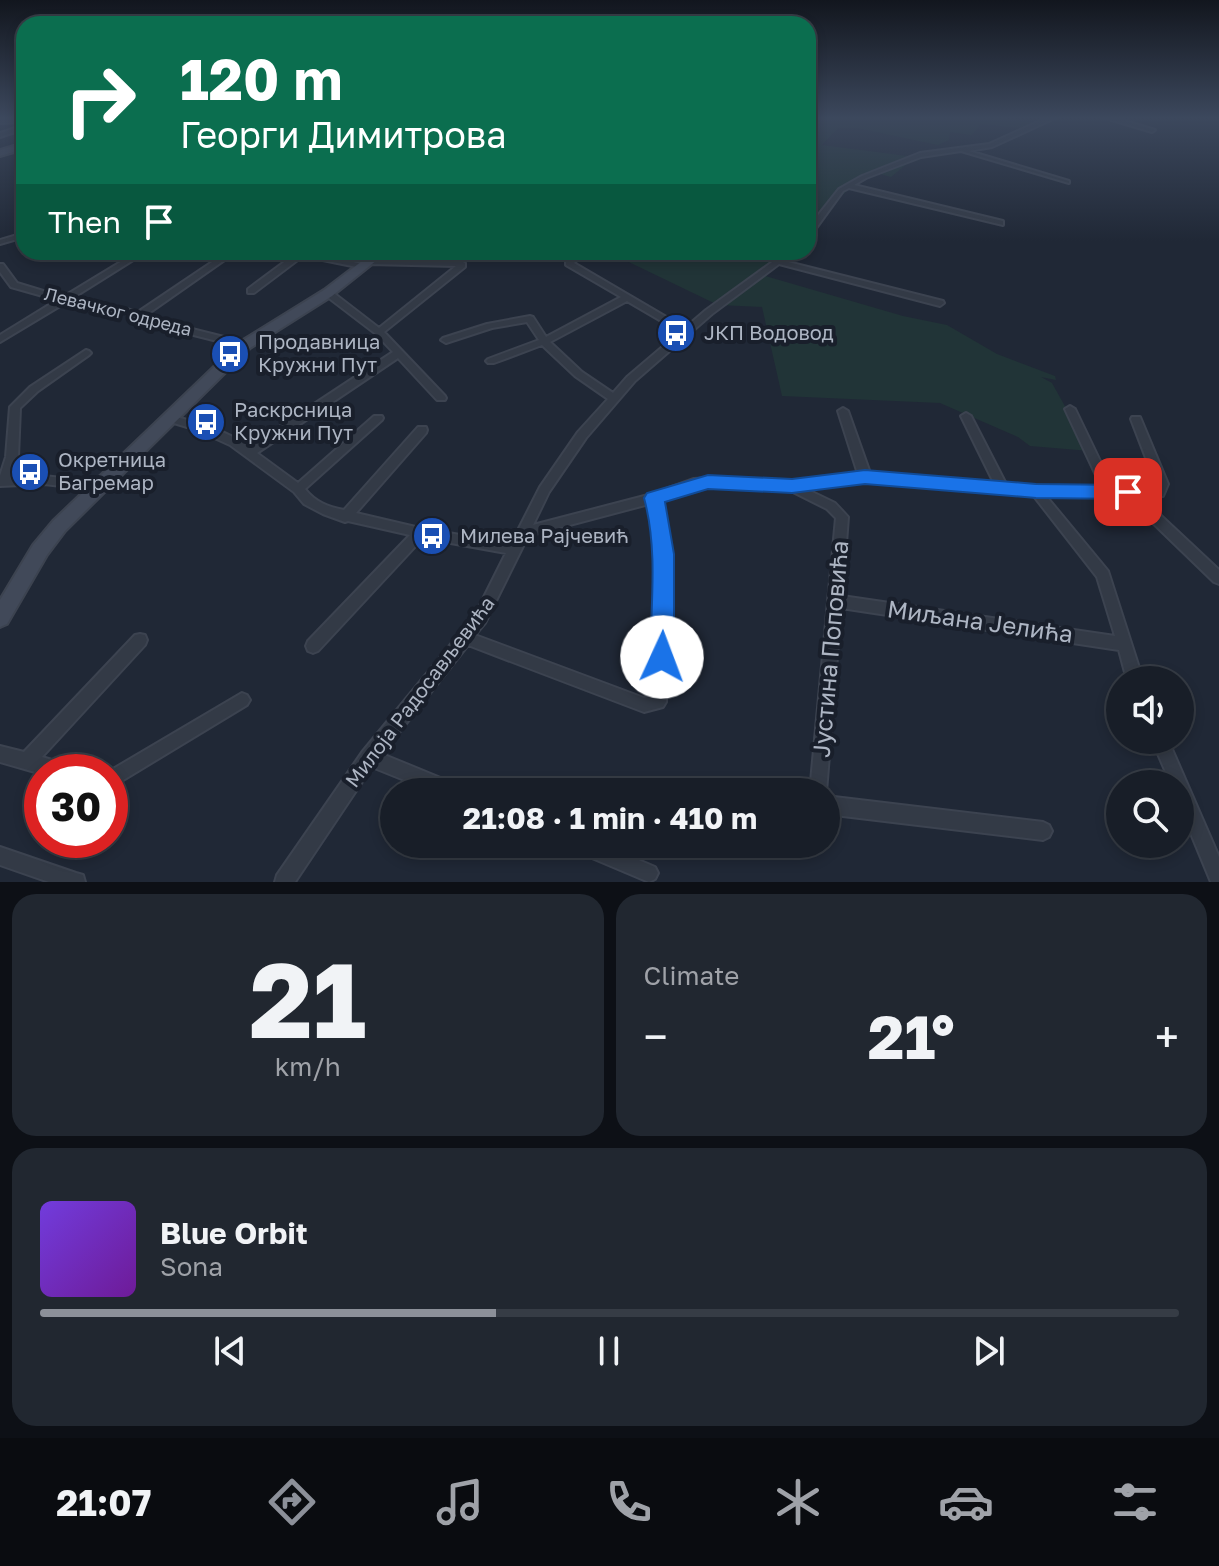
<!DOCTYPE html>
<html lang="en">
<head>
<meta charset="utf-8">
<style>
	:root { --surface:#181e28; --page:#212730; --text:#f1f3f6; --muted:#9fa2a8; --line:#363c45; --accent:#8c9099 }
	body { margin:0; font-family:"Golos Text",sans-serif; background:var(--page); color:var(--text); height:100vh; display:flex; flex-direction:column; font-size:30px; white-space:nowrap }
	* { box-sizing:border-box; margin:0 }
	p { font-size:26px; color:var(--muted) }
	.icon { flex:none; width:44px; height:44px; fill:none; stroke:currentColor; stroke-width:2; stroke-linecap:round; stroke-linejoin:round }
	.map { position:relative; height:882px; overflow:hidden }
	.drawer { display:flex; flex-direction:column; gap:12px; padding:12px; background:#0d1016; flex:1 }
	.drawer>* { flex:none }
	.guide { position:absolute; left:16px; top:16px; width:800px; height:244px; border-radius:24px; box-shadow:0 4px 12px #0003,0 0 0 2px var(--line); background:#0b6e4f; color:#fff; overflow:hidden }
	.controls { position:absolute; left:1106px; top:666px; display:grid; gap:16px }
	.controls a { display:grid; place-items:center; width:88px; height:88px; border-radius:50%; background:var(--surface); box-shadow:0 4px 12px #0003,0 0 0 2px var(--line); font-size:40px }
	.speed { position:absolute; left:24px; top:754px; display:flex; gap:16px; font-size:40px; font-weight:700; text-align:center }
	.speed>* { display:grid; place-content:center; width:104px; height:104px; border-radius:50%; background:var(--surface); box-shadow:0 4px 12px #0003,0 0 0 2px var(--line); line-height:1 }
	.speed .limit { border:12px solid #d22; background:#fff; color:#111 }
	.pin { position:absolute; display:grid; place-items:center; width:68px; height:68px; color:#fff; margin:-34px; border-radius:16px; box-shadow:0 4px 12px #0006 }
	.me { position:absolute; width:88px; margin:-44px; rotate:2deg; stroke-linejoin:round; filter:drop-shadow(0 0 6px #0008) }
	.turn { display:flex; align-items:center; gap:28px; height:168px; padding:0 32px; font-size:36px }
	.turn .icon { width:104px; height:104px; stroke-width:2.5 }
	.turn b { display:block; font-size:56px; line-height:68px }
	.then { display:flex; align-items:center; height:76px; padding:0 32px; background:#0003; gap:16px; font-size:30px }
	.big { font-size:60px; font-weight:700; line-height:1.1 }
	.drawer .card { flex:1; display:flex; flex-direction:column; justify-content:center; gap:12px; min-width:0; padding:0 28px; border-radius:24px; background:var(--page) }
	.drawer .dial { align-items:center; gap:0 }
	.dial b { font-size:104px; line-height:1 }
	.song { display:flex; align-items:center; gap:24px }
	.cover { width:96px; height:96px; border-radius:12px; background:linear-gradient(135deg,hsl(260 70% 55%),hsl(280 70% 35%)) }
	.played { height:8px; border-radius:4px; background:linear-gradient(90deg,var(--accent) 40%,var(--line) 40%) }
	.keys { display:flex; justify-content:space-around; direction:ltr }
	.heat { display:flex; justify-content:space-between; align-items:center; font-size:44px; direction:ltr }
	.drawer .tiles { flex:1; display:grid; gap:12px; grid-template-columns:1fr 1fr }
	.card:last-child { grid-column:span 2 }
	.trip { position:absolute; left:380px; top:778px; width:460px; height:80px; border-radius:40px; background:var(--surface); box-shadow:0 4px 12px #0003,0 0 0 2px var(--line); font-weight:700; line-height:80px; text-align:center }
	.tab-bar { display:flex; height:128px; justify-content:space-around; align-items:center; background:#0a0c10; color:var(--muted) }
	.tab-bar .icon { width:56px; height:56px }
	.tab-bar .current { color:var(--accent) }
	.tab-bar b { font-size:36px; color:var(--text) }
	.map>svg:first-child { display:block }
</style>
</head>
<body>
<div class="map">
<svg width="1219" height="882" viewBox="0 0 1219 882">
	<rect width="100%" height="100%" fill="#202836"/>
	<path fill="#213437" d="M808 117H990L1041 123 1032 129 980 124 972 135 950 132 949 140 938 145 857 128H838L822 145 915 157 891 177 870 171 808 225Z
		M608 252H783L762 275 903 316 947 325 997 354 1055 376 1056 380 1041 377 1052 383 1090 451 1030 446 1018 437 940 403 782 396 762 307 718 305Z"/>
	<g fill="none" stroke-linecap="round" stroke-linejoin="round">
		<g stroke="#3c4350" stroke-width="4">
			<path id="street" d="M1049 117H1057L992 147 969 151 1069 181V183L961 151 921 157 866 178 854 185 1003 221V225L849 188 843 191 811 235H808V228L839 189 862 176 920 153 989 144Z
				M1102 117H1112L1155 130 1152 132Z
				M24 118V122L0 123V119Z
				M24 125V129L0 137V133Z
				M24 233V237L0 244V240Z
				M137 252H146L71 299C93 305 116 305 138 312L227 252H236L146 315 168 323 248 343V347L245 348 162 327 122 312 87 309 65 303 0 342V335L57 300 11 287 0 272V264H3L17 283 63 297Z
				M292 252H307L362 264 366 266 362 268 303 256 254 293H248V289L295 254Z
				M576 252H584L574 263 685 328 706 310 786 252H795L784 261 943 301 944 303 940 306 779 264 712 314 635 381 586 438 549 492 533 525 652 494 694 479 708 478 792 482 858 474 838 411 843 408 848 411 870 473 994 483 961 416 966 413 971 416 1006 484 1102 488 1065 409 1070 406 1075 409 1113 488 1155 489 1156 484 1131 419 1132 417H1140L1168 484 1163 496 1141 497 1219 570V584L1214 582 1126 497 1046 496 1108 571 1143 680H1127L1119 650 841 608 826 792H810L836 518 827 509 789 490 695 487 661 500C677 567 671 634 666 702L663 707 644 712 468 645 382 754 460 786 462 792H434L372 767 295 882H275L277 875 363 751 475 615 506 553 423 538 318 651 313 653 308 651 306 646 308 641 410 535 348 521 345 522 323 514 304 504 294 492 230 445 197 430 164 420 163 418 168 415C197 422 225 430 249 447L393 352 376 334 325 295V291H331L379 328 456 266 368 264 364 262 365 260H458L465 263V267L384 332 445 396 446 398 445 400H437L398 358 257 453 298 483 374 416H382L383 418 382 420 305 489C315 502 328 507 344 510L418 427H426L427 430 426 433 356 513 420 528 511 544 540 487 578 432 608 399 575 376 542 345 494 363H488L486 361 488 359 539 340 527 322 492 328 446 343 441 340 443 338 487 324 530 316 533 317 546 337 621 297 566 265V261ZM627 301 680 332 627 377 613 393 582 372 550 342ZM865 481 1033 495 1097 577 1115 636 842 596 848 517 835 503 806 489ZM649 504C664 567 657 632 651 696L644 698 475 635 485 623 528 536Z
				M86 350 89 351 91 353 89 355 38 391 20 408 18 457 11 477 44 476 97 482 101 483 103 486 101 489 97 490 44 484 0 486V476L6 457 10 407 30 387Z
				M140 634 145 635 147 640 145 645 42 757 72 766 74 772H42V774L0 762V746L24 752 135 635Z
				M242 693 247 695 250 700 247 705 110 788V772H108Z
				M1152 740H1168L1219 857V882H1211L1180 807V784H1171Z
				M826 796 1043 822 1049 825 1052 831 1049 837 1043 840 826 814Z
				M570 844H601L655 867 658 873 655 879 649 882 573 850Z
				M0 847 76 873 83 875 85 882H49L0 865Z"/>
		</g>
		<g stroke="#3c4350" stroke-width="4">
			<path id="secondary" d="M24 143V149L0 156V150Z
				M374 252H387L332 296 250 348 65 531 47 555 7 624 0 627V600L33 545 53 521 240 342 324 290Z"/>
		</g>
		<use href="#street" fill="#333a46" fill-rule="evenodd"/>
		<use href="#secondary" fill="#414959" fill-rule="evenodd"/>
	</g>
	<linearGradient id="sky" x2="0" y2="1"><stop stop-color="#12161e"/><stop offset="0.49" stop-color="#3c485d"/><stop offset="1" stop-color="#3c485d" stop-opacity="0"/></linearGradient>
	<rect width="1219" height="241" fill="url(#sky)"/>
	<path fill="#1a73e8" stroke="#114b97" stroke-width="2" d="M865 470 1036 484 1128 485 1135 487 1138 492 1135 497 1128 499 1036 498 865 484 792 493 708 489 665 502 674 554V657L670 664 662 668 653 664 650 657C651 604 658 549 644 498L647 493 708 475 792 479Z"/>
	<defs>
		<g id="bus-disc" transform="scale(2)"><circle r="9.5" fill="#1a4fb4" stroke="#191f2b"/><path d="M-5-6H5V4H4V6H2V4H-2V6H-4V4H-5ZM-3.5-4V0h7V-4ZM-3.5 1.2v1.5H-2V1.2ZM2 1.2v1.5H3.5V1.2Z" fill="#fff"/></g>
	</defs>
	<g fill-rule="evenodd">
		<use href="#bus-disc" x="676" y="333"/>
		<use href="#bus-disc" x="230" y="354"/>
		<use href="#bus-disc" x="206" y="422"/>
		<use href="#bus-disc" x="30" y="472"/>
		<use href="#bus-disc" x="432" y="536"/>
	</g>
	<g text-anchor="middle" stroke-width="8" stroke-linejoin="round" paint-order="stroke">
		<g font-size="18" fill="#adb5c3" stroke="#191f2b">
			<text transform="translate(118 312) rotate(14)" y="6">Левачког одреда</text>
		</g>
		<g font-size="20" fill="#adb5c3" stroke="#191f2b" text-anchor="start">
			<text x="704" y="340">ЈКП Водовод</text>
			<text x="258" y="349">Продавница<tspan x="258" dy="23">Кружни Пут</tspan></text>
			<text x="234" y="417">Раскрсница<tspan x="234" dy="23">Кружни Пут</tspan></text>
			<text x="58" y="467">Окретница<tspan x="58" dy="23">Багремар</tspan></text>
			<text x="460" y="543">Милева Рајчевић</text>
		</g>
		<g font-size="20" fill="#adb5c3" stroke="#191f2b">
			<text transform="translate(420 692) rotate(-53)" y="7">Милоја Радосављевића</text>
		</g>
		<g font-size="24" fill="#adb5c3" stroke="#191f2b">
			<text transform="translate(980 622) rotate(8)" y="8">Миљана Јелића</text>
			<text transform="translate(831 649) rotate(-85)" y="8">Јустина Поповића</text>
		</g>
	</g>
</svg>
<div class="controls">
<a><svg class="icon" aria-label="sound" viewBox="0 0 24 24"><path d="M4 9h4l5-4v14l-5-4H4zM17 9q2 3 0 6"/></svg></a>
<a><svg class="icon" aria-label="search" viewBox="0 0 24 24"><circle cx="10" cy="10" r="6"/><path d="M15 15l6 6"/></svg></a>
</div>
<div class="speed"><div class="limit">30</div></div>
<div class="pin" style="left:1128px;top:492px;background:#d93025"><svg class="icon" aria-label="arrive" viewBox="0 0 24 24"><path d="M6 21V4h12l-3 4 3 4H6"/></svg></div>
<svg class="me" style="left:662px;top:657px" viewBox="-20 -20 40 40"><circle r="19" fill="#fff"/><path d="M0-13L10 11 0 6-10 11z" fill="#1a73e8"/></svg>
<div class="trip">21:08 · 1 min · 410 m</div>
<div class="guide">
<div class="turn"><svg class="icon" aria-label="right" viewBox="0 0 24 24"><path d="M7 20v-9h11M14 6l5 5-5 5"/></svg><div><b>120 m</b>Георги Димитрова</div></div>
<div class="then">Then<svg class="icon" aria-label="arrive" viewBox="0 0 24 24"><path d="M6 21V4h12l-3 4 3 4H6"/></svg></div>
</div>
</div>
<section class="drawer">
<div class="tiles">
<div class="card dial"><b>21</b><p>km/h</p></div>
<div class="card"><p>Climate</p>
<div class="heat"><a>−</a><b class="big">21°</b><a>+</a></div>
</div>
<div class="card">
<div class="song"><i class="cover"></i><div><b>Blue Orbit</b><p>Sona</p></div></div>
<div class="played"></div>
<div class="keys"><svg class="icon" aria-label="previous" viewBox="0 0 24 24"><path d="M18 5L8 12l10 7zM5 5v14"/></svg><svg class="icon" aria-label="pause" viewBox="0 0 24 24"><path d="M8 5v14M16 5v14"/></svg><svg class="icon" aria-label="next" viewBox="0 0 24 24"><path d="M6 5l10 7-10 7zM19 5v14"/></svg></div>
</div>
</div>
</section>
<nav class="tab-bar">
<b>21:07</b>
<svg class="icon current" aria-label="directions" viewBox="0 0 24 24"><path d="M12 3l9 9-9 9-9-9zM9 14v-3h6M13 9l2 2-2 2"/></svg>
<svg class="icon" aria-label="music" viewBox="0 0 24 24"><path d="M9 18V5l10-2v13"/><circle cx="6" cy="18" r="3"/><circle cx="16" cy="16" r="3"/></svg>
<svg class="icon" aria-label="phone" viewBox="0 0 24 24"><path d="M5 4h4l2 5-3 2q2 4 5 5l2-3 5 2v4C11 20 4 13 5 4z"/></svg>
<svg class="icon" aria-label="climate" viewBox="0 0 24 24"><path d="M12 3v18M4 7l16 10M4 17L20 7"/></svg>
<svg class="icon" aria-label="car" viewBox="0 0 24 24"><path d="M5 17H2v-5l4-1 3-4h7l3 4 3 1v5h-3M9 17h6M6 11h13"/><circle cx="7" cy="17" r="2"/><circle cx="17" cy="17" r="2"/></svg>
<svg class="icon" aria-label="filters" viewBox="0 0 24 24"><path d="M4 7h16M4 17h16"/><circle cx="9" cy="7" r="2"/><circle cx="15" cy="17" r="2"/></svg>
</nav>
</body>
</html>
